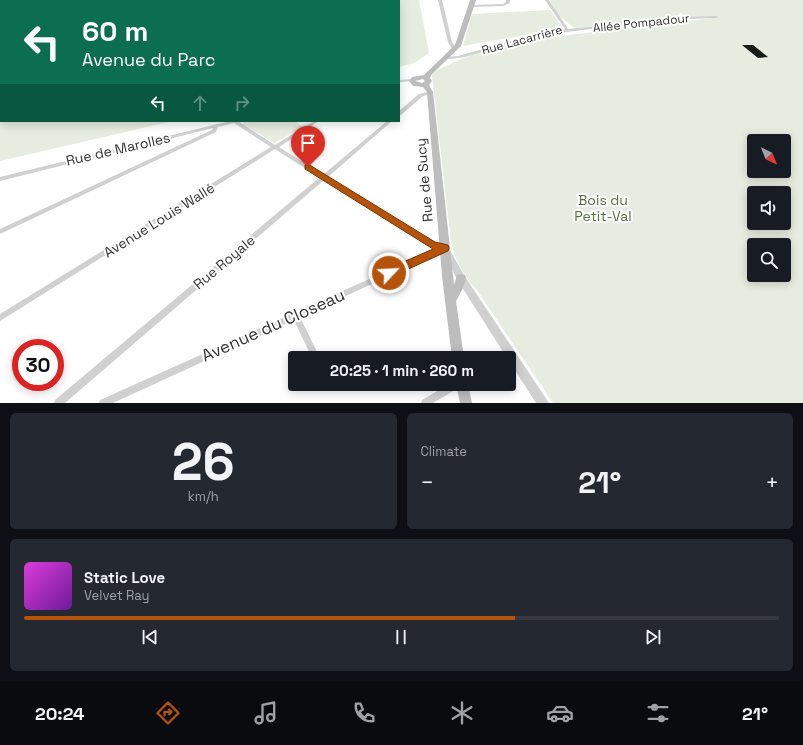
<!DOCTYPE html>
<html lang="en">
<head>
<meta charset="utf-8">
<style>
	:root { --surface:#171b24; --page:#242831; --text:#f1f3f6; --muted:#9ea1a6; --line:#363941; --accent:#b45309 }
	body { margin:0; font-family:"Space Grotesk",sans-serif; background:var(--page); color:var(--text); height:100vh; display:flex; flex-direction:column; font-size:15px; white-space:nowrap }
	* { box-sizing:border-box; margin:0 }
	p { font-size:13px; color:var(--muted) }
	.icon { flex:none; width:22px; height:22px; fill:none; stroke:currentColor; stroke-width:2; stroke-linecap:round; stroke-linejoin:round }
	.map { position:relative; height:403px; overflow:hidden }
	.side { display:flex; flex-direction:column; gap:10px; padding:10px; background:#0d0f14; flex:1 }
	.side>* { flex:none }
	.top-card { position:absolute; left:0px; top:0px; width:400px; height:122px; box-shadow:0 2px 10px #0003; background:#0b6e4f; color:#fff; overflow:hidden }
	.needle { width:26px; rotate:137deg }
	.buttons { position:absolute; left:747px; top:134px; display:grid; gap:8px }
	.buttons a { display:grid; place-items:center; width:44px; height:44px; border-radius:4px; background:var(--surface); box-shadow:0 2px 10px #0003; font-size:20px }
	.speed { position:absolute; left:12px; top:339px; display:flex; gap:8px; font-size:20px; font-weight:700; text-align:center }
	.speed>* { display:grid; place-content:center; width:52px; height:52px; border-radius:50%; background:var(--surface); box-shadow:0 2px 10px #0003; line-height:1 }
	.speed .limit { border:6px solid #d22; background:#fff; color:#111 }
	.pin { position:absolute; display:grid; place-items:center; width:34px; height:34px; color:#fff; margin:-41px -17px; border-radius:50% 50% 50% 0; rotate:-45deg; box-shadow:0 0 4px #0007 }
	.pin .icon { rotate:45deg }
	.me { position:absolute; width:44px; margin:-22px; rotate:65deg; stroke-linejoin:round; filter:drop-shadow(0 0 3px #0008) }
	.turn { display:flex; align-items:center; gap:14px; height:84px; padding:0 16px; font-size:18px }
	.turn .icon { width:52px; height:52px; stroke-width:2.5 }
	.turn b { display:block; font-size:28px; line-height:34px }
	.lanes { display:flex; align-items:center; height:38px; padding:0 16px; background:#0003; justify-content:center; gap:20px; direction:ltr }
	.lanes .off { opacity:.35 }
	.big { font-size:30px; font-weight:700; line-height:1.1 }
	.side .widget { flex:1; display:flex; flex-direction:column; justify-content:center; gap:6px; min-width:0; padding:0 14px; border-radius:6px; background:var(--page) }
	.side .dial { align-items:center; gap:0 }
	.dial b { font-size:52px; line-height:1 }
	.song { display:flex; align-items:center; gap:12px }
	.cover { width:48px; height:48px; border-radius:6px; background:linear-gradient(135deg,hsl(300 70% 55%),hsl(280 70% 35%)) }
	.played { height:4px; border-radius:2px; background:linear-gradient(90deg,var(--accent) 65%,var(--line) 65%) }
	.keys { display:flex; justify-content:space-around; direction:ltr }
	.heat { display:flex; justify-content:space-between; align-items:center; font-size:22px; direction:ltr }
	.side .tiles { flex:1; display:grid; gap:10px; grid-template-columns:1fr 1fr }
	.widget:last-child { grid-column:span 2 }
	.trip { position:absolute; left:288px; top:351px; width:228px; height:40px; border-radius:4px; background:var(--surface); box-shadow:0 2px 10px #0003; font-weight:700; line-height:40px; text-align:center }
	.tabs { display:flex; height:64px; justify-content:space-around; align-items:center; background:#090b0e; color:var(--muted) }
	.tabs .icon { width:28px; height:28px }
	.tabs .current { color:var(--accent) }
	.tabs b { font-size:18px; color:var(--text) }
	.map>svg:first-child { display:block }
</style>
</head>
<body>
<div class="map">
<svg width="803" height="403" viewBox="0 0 803 403">
	<rect width="100%" height="100%" fill="#fff"/>
	<path fill="#e6ecdf" fill-rule="evenodd" d="M0 0H419L429 53 414 63 399 67V1H1V121H173L0 161Z
		M550 0H803V403H553L477 290C463 276 456 262 451 242L432 75 435 71 466 57 527 40 713 18H683L681 13C671 21 592 26 574 28L557 14ZM754 141H784V171H754ZM754 193H784V223H754ZM754 245H784V275H754Z
		M550 10 563 28 463 46 472 14Z
		M244 121H295L303 127 274 143 243 124Z"/>
	<path fill="#1a1a1a" d="M742 45H753L768 57 758 58Z"/>
	<g fill="none" stroke-linecap="round" stroke-linejoin="round">
		<path fill="#d0d0d0" fill-rule="evenodd" d="M438 0H442L452 42 455 47 457 48V50L452 49 448 42Z
			M506 0H510V3L503 6 471 7 469 6 471 5 503 4 506 2Z
			M545 0H549L568 29 683 17 716 16 718 17 716 18C683 19 651 22 619 26 583 30 547 33 511 43 499 47 454 63 444 58L446 57 458 56 526 37 565 29Z
			M412 79 414 80V81L399 82V80Z
			M430 91H432V93L423 96 401 115H399V111L419 94Z
			M230 121H238L275 145 314 121H319L279 147C294 157 309 165 324 174L387 121H392L328 177 434 243 446 246 447 248 446 250 300 317 320 358H312L294 320 113 403H99L100 400 436 249 430 247 324 180 65 403H54L55 400 320 177C305 168 290 159 275 149L0 321V314L271 147 234 123 218 127 216 132 0 234V229L212 130 213 128 0 181V177Z
			M449 384H461L460 387 433 403H421L422 400Z"/>
		<path fill="#d0d0d0" fill-rule="evenodd" d="M447 249 450 250 464 275 549 403H536L509 361V358H507L458 281 443 252 444 250Z"/>
		<path fill="#bdbdbd" fill-rule="evenodd" d="M470 0H476L461 46 431 75 430 78 432 81 429 85 433 92 454 285 457 275 461 274 465 275 466 278 463 288 456 301 464 358H452L442 276 427 92 423 87 413 86 409 81 412 77 424 75 455 45ZM423 79 425 81 422 83 415 81Z
			M456 384H468L472 403H460Z"/>
	</g>
	<path fill="#b45309" stroke="#753606" d="M308 164 435 242 448 245 449 248 448 251 393 276H385L384 273 385 270 433 249 305 169V165Z"/>
	<g text-anchor="middle" stroke-width="4" stroke-linejoin="round" paint-order="stroke">
		<g font-size="12" fill="#333" stroke="#fff">
			<text transform="translate(641 23) rotate(-6)" y="4">Allée Pompadour</text>
			<text transform="translate(522 40) rotate(-15)" y="4">Rue Lacarrière</text>
		</g>
		<g font-size="14" fill="#333" stroke="#fff">
			<text transform="translate(118 149) rotate(-13)" y="5">Rue de Marolles</text>
			<text transform="translate(424 180) rotate(-95)" y="5">Rue de Sucy</text>
			<text transform="translate(159 220) rotate(-32)" y="5">Avenue Louis Wallé</text>
			<text transform="translate(224 262) rotate(-40)" y="5">Rue Royale</text>
		</g>
		<g font-size="14" fill="#56703f" stroke="#fff">
			<text x="603" y="205">Bois du<tspan x="603" dy="16">Petit-Val</tspan></text>
		</g>
		<g font-size="17" fill="#333" stroke="#fff">
			<text transform="translate(273 325) rotate(-24)" y="6">Avenue du Closeau</text>
		</g>
	</g>
</svg>
<div class="buttons">
<a><svg class="needle" viewBox="-14 -14 28 28"><path d="M0-13l5 13h-10z" fill="#e53935"/><path d="M0 13l5-13h-10z" fill="#9ea1a6"/></svg></a>
<a><svg class="icon" aria-label="sound" viewBox="0 0 24 24"><path d="M4 9h4l5-4v14l-5-4H4zM17 9q2 3 0 6"/></svg></a>
<a><svg class="icon" aria-label="search" viewBox="0 0 24 24"><circle cx="10" cy="10" r="6"/><path d="M15 15l6 6"/></svg></a>
</div>
<div class="speed"><div class="limit">30</div></div>
<div class="pin" style="left:308px;top:167px;background:#d93025"><svg class="icon" aria-label="arrive" viewBox="0 0 24 24"><path d="M6 21V4h12l-3 4 3 4H6"/></svg></div>
<svg class="me" style="left:389px;top:273px" viewBox="-20 -20 40 40"><circle r="17" fill="#b45309" stroke="#fff" stroke-width="3"/><path d="M0-11L8 9 0 5-8 9z" fill="#fff"/></svg>
<div class="trip">20:25 · 1 min · 260 m</div>
<div class="top-card">
<div class="turn"><svg class="icon" aria-label="left" viewBox="0 0 24 24"><path d="M17 20v-9H6M10 6l-5 5 5 5"/></svg><div><b>60 m</b>Avenue du Parc</div></div>
<div class="lanes"><svg class="icon" aria-label="left" viewBox="0 0 24 24"><path d="M17 20v-9H6M10 6l-5 5 5 5"/></svg><svg class="icon off" aria-label="ahead" viewBox="0 0 24 24"><path d="M12 20V5M6 11l6-6 6 6"/></svg><svg class="icon off" aria-label="right" viewBox="0 0 24 24"><path d="M7 20v-9h11M14 6l5 5-5 5"/></svg></div>
</div>
</div>
<section class="side">
<div class="tiles">
<div class="widget dial"><b>26</b><p>km/h</p></div>
<div class="widget"><p>Climate</p>
<div class="heat"><a>−</a><b class="big">21°</b><a>+</a></div>
</div>
<div class="widget">
<div class="song"><i class="cover"></i><div><b>Static Love</b><p>Velvet Ray</p></div></div>
<div class="played"></div>
<div class="keys"><svg class="icon" aria-label="previous" viewBox="0 0 24 24"><path d="M18 5L8 12l10 7zM5 5v14"/></svg><svg class="icon" aria-label="pause" viewBox="0 0 24 24"><path d="M8 5v14M16 5v14"/></svg><svg class="icon" aria-label="next" viewBox="0 0 24 24"><path d="M6 5l10 7-10 7zM19 5v14"/></svg></div>
</div>
</div>
</section>
<nav class="tabs">
<b>20:24</b>
<svg class="icon current" aria-label="directions" viewBox="0 0 24 24"><path d="M12 3l9 9-9 9-9-9zM9 14v-3h6M13 9l2 2-2 2"/></svg>
<svg class="icon" aria-label="music" viewBox="0 0 24 24"><path d="M9 18V5l10-2v13"/><circle cx="6" cy="18" r="3"/><circle cx="16" cy="16" r="3"/></svg>
<svg class="icon" aria-label="phone" viewBox="0 0 24 24"><path d="M5 4h4l2 5-3 2q2 4 5 5l2-3 5 2v4C11 20 4 13 5 4z"/></svg>
<svg class="icon" aria-label="climate" viewBox="0 0 24 24"><path d="M12 3v18M4 7l16 10M4 17L20 7"/></svg>
<svg class="icon" aria-label="car" viewBox="0 0 24 24"><path d="M5 17H2v-5l4-1 3-4h7l3 4 3 1v5h-3M9 17h6M6 11h13"/><circle cx="7" cy="17" r="2"/><circle cx="17" cy="17" r="2"/></svg>
<svg class="icon" aria-label="filters" viewBox="0 0 24 24"><path d="M4 7h16M4 17h16"/><circle cx="9" cy="7" r="2"/><circle cx="15" cy="17" r="2"/></svg>
<b>21°</b>
</nav>
</body>
</html>
